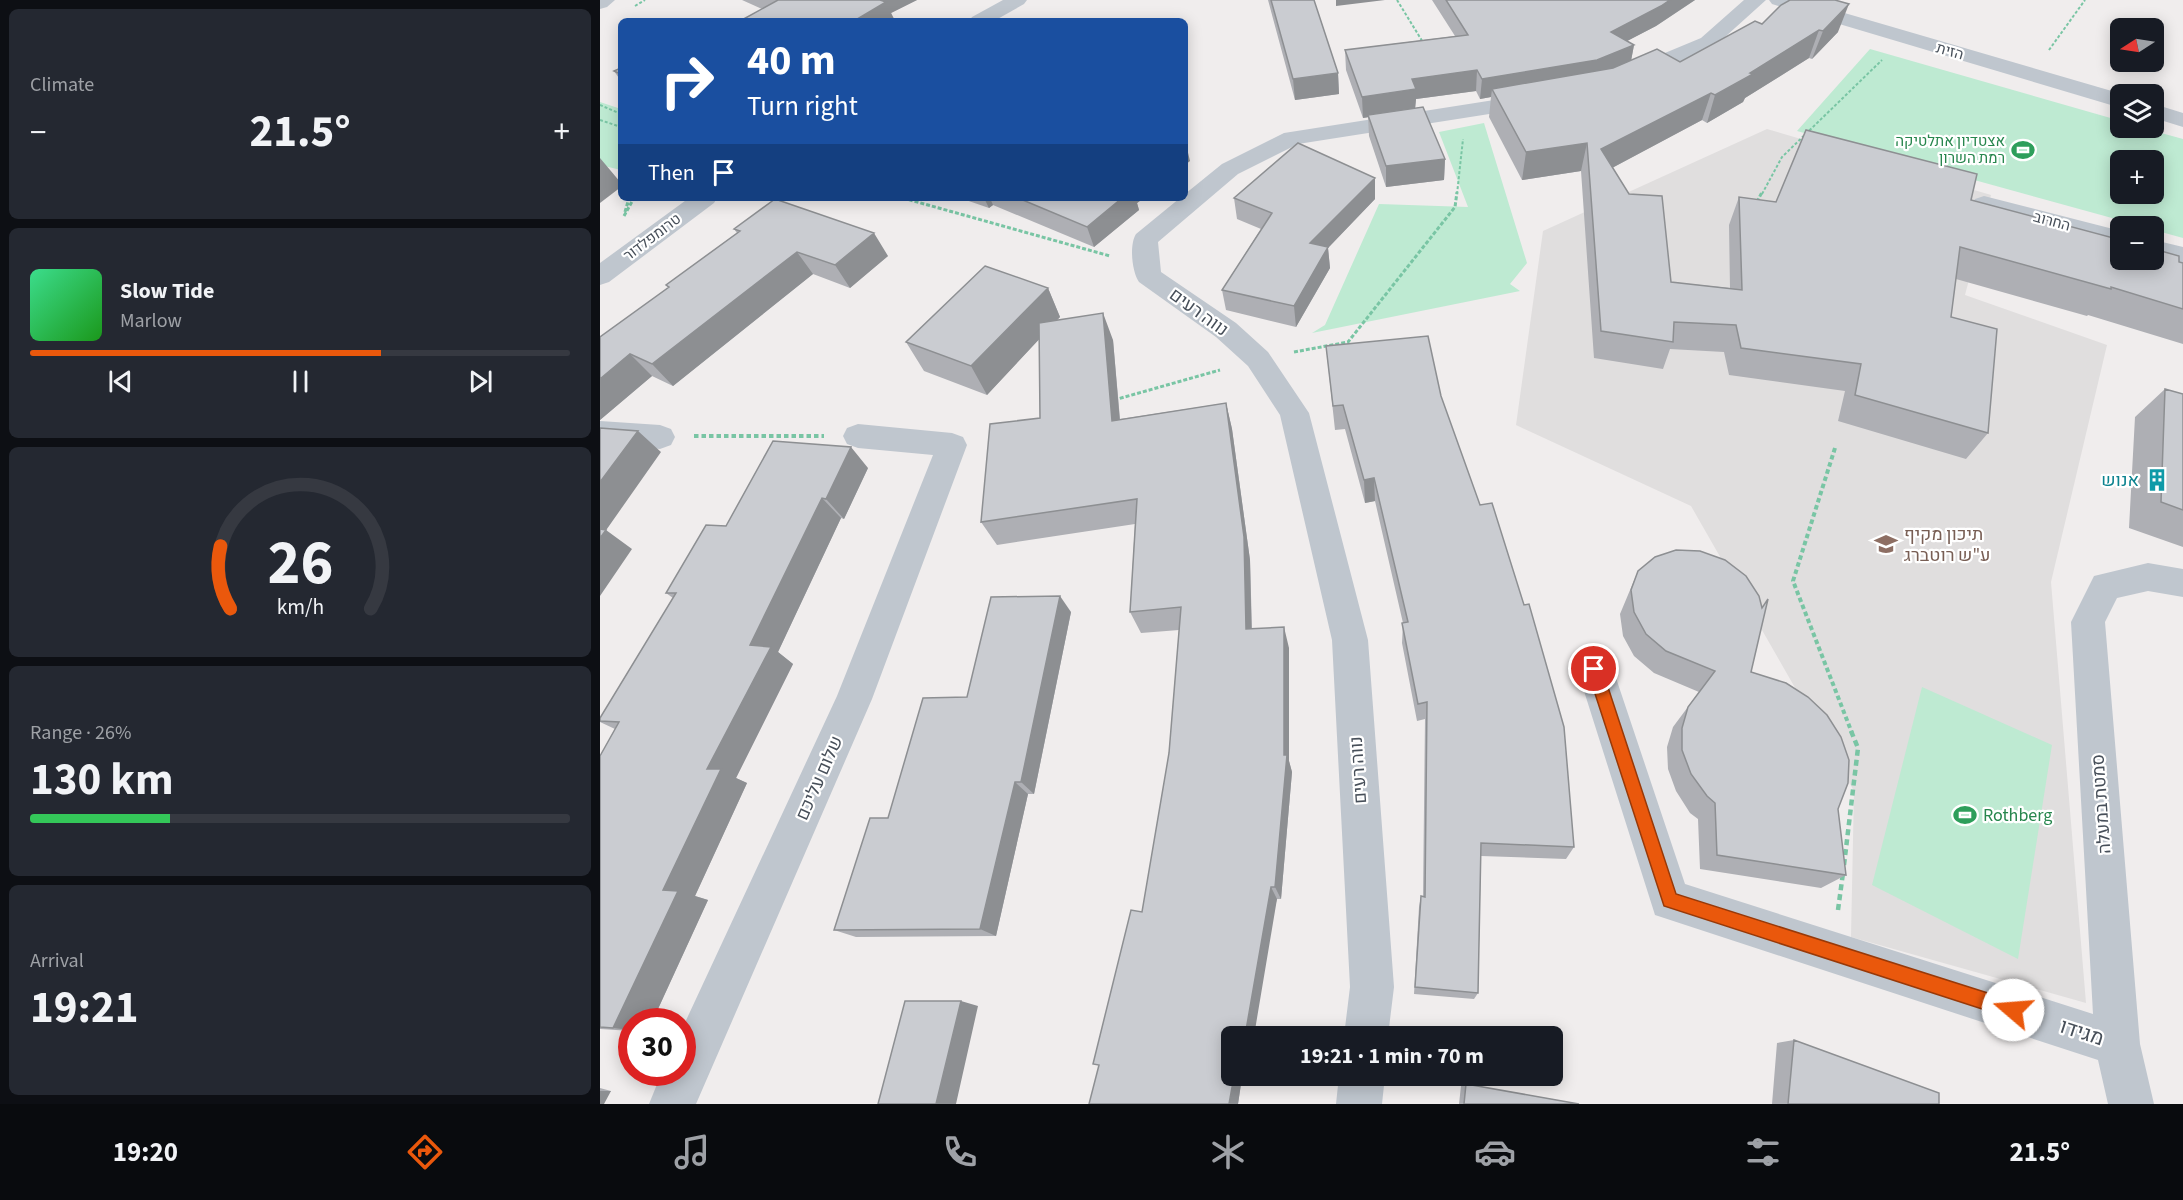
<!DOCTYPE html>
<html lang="en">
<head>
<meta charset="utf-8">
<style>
	:root { --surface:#171b24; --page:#242831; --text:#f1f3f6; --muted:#9ea1a6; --line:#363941; --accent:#ea580c }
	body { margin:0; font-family:"Source Sans 3",Heebo,sans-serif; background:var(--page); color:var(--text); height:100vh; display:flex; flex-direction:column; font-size:22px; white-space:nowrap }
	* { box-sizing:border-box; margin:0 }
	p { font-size:20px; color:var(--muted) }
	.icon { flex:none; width:33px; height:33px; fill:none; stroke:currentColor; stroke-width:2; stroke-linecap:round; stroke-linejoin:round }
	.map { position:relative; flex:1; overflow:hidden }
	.panel { display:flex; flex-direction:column; gap:9px; padding:9px; background:#0d0f14; width:600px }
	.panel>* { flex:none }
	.top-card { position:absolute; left:18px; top:18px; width:570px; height:183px; border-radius:9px; box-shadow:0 3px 15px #0003; background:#1a4fa0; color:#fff; overflow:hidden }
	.needle { width:39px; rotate:258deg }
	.tools { position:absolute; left:1510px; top:18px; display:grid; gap:12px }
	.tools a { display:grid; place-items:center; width:54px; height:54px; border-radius:9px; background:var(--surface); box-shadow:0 3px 15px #0003; font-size:30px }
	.speed { position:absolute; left:18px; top:1008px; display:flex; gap:12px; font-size:30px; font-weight:700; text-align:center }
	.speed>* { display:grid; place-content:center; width:78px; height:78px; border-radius:50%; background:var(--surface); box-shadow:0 3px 15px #0003; line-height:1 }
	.speed .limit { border:9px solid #d22; background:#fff; color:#111 }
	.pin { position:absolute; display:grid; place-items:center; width:51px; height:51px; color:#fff; margin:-26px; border:3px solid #fff; border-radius:50%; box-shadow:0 2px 6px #0007 }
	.me { position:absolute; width:66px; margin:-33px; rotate:288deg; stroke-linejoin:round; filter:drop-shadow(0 0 4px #0008) }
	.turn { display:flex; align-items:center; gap:21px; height:126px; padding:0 30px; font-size:27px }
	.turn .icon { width:78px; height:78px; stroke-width:2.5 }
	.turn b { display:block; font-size:42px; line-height:51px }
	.then { display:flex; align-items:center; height:57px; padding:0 30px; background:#0003; gap:12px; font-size:22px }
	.big { font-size:45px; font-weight:700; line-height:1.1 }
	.panel .tile { flex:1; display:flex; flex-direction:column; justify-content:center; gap:9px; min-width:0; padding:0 21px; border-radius:9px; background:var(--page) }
	.panel .dial { align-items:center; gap:0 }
	.dial svg { height:156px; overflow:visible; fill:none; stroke:var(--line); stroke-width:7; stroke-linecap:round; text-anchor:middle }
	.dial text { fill:var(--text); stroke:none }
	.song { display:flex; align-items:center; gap:18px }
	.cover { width:72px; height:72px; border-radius:9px; background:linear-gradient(135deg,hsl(150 70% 55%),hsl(120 70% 35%)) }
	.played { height:6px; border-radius:3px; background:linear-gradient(90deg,var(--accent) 65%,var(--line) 65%) }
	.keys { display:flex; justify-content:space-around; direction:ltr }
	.heat { display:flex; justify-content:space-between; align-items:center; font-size:33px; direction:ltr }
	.charge { height:9px; border-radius:4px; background:linear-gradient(90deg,#34c759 26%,var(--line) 0) }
	.trip { position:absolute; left:621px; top:1026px; width:342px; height:60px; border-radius:9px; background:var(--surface); box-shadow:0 3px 15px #0003; font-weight:700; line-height:60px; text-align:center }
	.dock { display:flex; height:96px; justify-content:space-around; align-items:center; background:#090b0e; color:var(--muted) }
	.dock .icon { width:42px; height:42px }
	.dock .on { color:var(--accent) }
	.dock b { font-size:27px; color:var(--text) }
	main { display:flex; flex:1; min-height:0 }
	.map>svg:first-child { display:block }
</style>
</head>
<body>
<main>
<section class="panel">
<div class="tile"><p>Climate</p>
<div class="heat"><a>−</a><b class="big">21.5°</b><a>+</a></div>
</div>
<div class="tile">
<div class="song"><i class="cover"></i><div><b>Slow Tide</b><p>Marlow</p></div></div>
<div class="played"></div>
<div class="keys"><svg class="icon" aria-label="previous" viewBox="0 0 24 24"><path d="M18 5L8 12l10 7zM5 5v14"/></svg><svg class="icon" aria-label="pause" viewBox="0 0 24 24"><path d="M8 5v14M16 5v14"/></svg><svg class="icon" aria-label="next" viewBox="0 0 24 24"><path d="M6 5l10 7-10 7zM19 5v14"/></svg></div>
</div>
<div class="tile dial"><svg viewBox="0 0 100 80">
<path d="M14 69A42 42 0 1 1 86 69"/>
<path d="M14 69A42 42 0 0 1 9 37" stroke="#ea580c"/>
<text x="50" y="56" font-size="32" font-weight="700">26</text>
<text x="50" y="72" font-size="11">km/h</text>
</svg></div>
<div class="tile"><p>Range · 26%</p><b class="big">130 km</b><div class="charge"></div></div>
<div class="tile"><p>Arrival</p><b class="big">19:21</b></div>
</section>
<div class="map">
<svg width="1583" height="1104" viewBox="0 0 1583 1104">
	<rect width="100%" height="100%" fill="#f0eded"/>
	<path fill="#e0dede" d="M1167 129 1391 195 1365 295 1507 345 1451 582 1486 1003 1251 937 1254 791 1091 506 916 425 943 231Z"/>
	<path fill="#beead2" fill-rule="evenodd" d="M1270 49 1521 121V128H1543L1583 139V238L1554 230V226H1541L1197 131ZM1521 160H1554V194H1521Z
		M0 102 21 109V170L0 165Z
		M884 123 927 263 910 284 920 291 712 333 725 325 779 204 868 207 839 132Z
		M1322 687 1452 745 1418 959 1272 885Z"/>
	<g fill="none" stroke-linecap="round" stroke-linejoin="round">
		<path stroke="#79c5a4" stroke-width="2" stroke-dasharray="3 2" stroke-linecap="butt" d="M797 0 824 44
			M35 6 45 0
			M1449 50 1485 0
			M0 105 21 114
			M0 120 21 127
			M857 194 863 139
			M1162 194 1182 157 1282 60"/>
		<path stroke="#79c5a4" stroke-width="3" stroke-dasharray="4 2" stroke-linecap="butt" d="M303 198 510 256
			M1157 202 1162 192
			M25 212 29 198
			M24 216 34 198
			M694 352 748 342 855 207 857 192
			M514 400 620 370"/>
		<path stroke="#79c5a4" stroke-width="4" stroke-dasharray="4.5 3" stroke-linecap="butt" d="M94 436H224
			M1235 448 1193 581 1252 733"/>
		<path stroke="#79c5a4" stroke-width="4.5" stroke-dasharray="6 4" stroke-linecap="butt" d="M1244 865 1258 748 1251 731
			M1238 910 1243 873"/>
		<path fill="#bfc6ce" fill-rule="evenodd" d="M0 0H15L7 7 0 9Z
			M403 0H427L424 4 394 21H369L372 17Z
			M1144 0H1166L1115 46 1040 80 1032 81 1024 80 1021 75 1024 70 1101 38Z
			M1169 0H1200L1522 94 1521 108 1172 4Z
			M933 94 941 96 944 101 941 106 698 144 638 174 558 242 561 272 636 323 668 352 709 413 768 640 794 987 788 1036H744L750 987 732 640 680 415 648 366 616 337 539 282C532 272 529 245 536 234L580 198H585V194L622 164 684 133Z
			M1554 104 1583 113V127L1554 118Z
			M1384 196 1521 231V247L1375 209 1372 204 1375 199Z
			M89 198H117L114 203 9 282 0 285V263Z
			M1554 240 1583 247V263L1554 256Z
			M0 421 60 425 71 429 75 437 71 445 60 449 0 443Z
			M258 424 352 433 363 437 367 445 272 699 96 1104H49L62 1072H82V1029L237 696 333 455 258 448 247 444 243 436 247 428Z
			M1548 563 1583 569V597L1548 591 1517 598 1505 622 1540 1044 1554 1104H1508L1498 1060 1055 915 977 669 982 657 995 653 1008 657 1013 669 1085 884 1493 1014 1471 622 1494 576Z
			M739 1076H785L782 1104H736Z"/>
	</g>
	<path fill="#aeafb4" d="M142 0H317L291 13 295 21H140L162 9Z
		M668 0H714L738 73 739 94 695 100Z
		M832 0H1095L1056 26 1027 41 1034 45 1031 61 1080 62 1162 24 1238 32 1212 59 1209 58 1145 98 1143 102 1107 123 1102 120 1012 168 1071 282 1130 288 1129 225 1139 197 1176 202 1371 200 1583 263V344L1488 315 1487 316 1356 279 1351 317 1388 433 1366 459 1238 421 1245 391 1129 375 1124 352 1070 349 1063 369 994 358 981 171 922 180 889 117 891 97 880 99 876 91 816 99 815 108 845 159 844 180 786 187 769 136 768 117 763 118 746 70 745 50 855 36Z
		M21 68V81L14 71Z
		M775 178V199L728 248 730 268 696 327 626 310 622 290 661 229 637 219 634 198Z
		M360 198H544L537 203 539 210 494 247 393 205 389 208Z
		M134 229 288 256 250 288 213 274 73 386 52 376 0 420V337L68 288 66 285 137 233Z
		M448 288 460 317 457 320 513 340 520 419 626 403 632 429 650 560 652 629 689 648V761L692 772 681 899H677L632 1076H647L645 1085 641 1084 638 1104 542 912 569 753 579 630 541 633 530 612 535 524 397 545 381 522 440 418 439 339 387 395 324 371 306 342Z
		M726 346 841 396 974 847 966 859 881 856 878 993 874 999 814 994 819 907 821 896 823 897 825 719 817 721 802 643 803 623 775 501 765 503 745 429 735 430Z
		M1565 389 1583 394V547L1529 528 1535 417Z
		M268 468 244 519 241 518 178 652 193 664 136 778 147 783 95 896 108 900 52 1022H32V1031L0 1029V756L15 729 0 722V718L73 598 66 593 126 526Z
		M1038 571 1151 672 1238 809 1246 875 1221 888 1100 869 1098 819 1090 813 1076 791 1068 769 1067 747 1073 727 1099 692 1054 673 1034 656 1023 636 1020 614Z
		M471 612 434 794H428L396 936 256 937 234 930 367 697Z
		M1194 1040 1339 1104H1172L1177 1043Z
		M866 1084 979 1104H859L861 1086Z
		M0 1088 11 1091 0 1104Z"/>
	<path fill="#8d8f92" d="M269 0H317L291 13 295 21H254Z
		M736 0H785L736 6Z
		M1070 0H1095L1056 26 1006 52 1011 32Z
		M1249 4 1238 32 1212 59 1223 31Z
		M1219 30 1209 58 1145 98 1143 102 1107 123 1115 95Z
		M1034 45 1030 66 892 89 891 97 880 99 882 79Z
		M877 70 876 91 816 99 815 110 763 118 762 97 812 79Z
		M738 73 739 94 695 100 693 79Z
		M1111 93 1102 120 995 177 1001 149Z
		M585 140 590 161 585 165Z
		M987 143 981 171 922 180 926 152Z
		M0 158 21 183V187L0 203Z
		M845 159 844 180 786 187V166Z
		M775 178V199L728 248 730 268 696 327 694 306 710 243Z
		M384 198H390L393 205 389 208Z
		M522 198H544L537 203 539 210 494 247 487 227Z
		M274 233 288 256 250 288 235 265Z
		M197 252 213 274 73 386 52 364Z
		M448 288 460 317 387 395 371 366Z
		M503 313 513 340 522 446 512 421Z
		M30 354 52 376 0 420V379Z
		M626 403 632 429 650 560 652 650 646 629Z
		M38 431 61 452 2 536 6 530 32 549 0 596V482Z
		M251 447 268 468 244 519 226 499Z
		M774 478 775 501 765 503 764 480Z
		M222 498 241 518 178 652 193 664 136 778 147 783 95 896 108 900 52 1022H32V1030L13 1028 107 769 150 645Z
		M460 596 471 612 434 794 421 782Z
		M684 627 689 648V761L692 772 681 899 675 887 684 755Z
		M415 782 428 794 396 936 380 929Z
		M671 887 677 899 654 1036H645Z
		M361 1001 378 1006 356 1104H336Z
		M638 1076H647L645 1085 637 1083Z
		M633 1082 641 1084 638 1104H629Z
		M0 1091H11L4 1104H0Z"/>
	<path fill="#caccd1" stroke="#8d8f92" stroke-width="1.5" d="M178 0H280L286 2 254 21H140Z
		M671 0H714L738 73 693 79Z
		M846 0H1070L1061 6 1011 32 1034 45 997 60 882 79 877 70 812 79 816 89 762 97 745 50 868 35Z
		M1190 0H1235L1249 4 1223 31 1219 30 1150 73 1153 74 1115 95 1111 93 1001 149 1029 194 1062 196 1071 282 1142 290 1139 197 1176 202 1206 130 1377 174 1371 200 1521 240V260H1554V249L1579 256V262L1583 263V309L1511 287V289L1360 247 1351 317 1397 329 1388 433 1255 395 1261 364 1141 348 1136 325 1074 322 1073 342 1001 331 987 143 926 152 892 89 1013 68 1057 49 1080 62 1155 21 1162 24 1181 5Z
		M21 68V74L14 71Z
		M823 107 845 159 786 166 768 115Z
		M698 143 775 178 710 243 728 247 694 306 622 290 672 213 634 198Z
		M418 198H522L487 227Z
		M175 199 274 233 235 265 197 252 52 364 30 354 0 379V337L69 287 66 285 140 231 134 229Z
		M385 266 448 288 371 366 306 342Z
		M503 313 512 421 626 403 644 537 646 629 684 627V755H687L675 887H671L645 1036H632V1076H638L637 1083 633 1082 629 1104H489L499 1065 493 1064 531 910 542 912 569 753 581 607 530 612 537 499 381 522 390 424 440 418 439 323Z
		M828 336 841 396 880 505 892 503 924 605 929 604 964 727 974 847 881 843 878 993 815 987 821 896 825 897 827 702 818 704 802 623 808 622 774 478 764 480 743 405 733 406 726 346Z
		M1565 389 1583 394V510L1561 502Z
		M0 428 38 431 0 482Z
		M173 441 251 447 226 499 222 498 150 645 171 647 107 769H121L63 890 78 891 13 1028 0 1027V756L19 722 0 721V718L76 593H66L106 525 126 526Z
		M0 529 6 530 0 538Z
		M1076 550 1100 551 1125 560 1146 576 1159 596 1162 608 1168 599 1151 672 1186 683 1208 697 1227 715 1241 737 1249 760 1248 783 1238 809 1246 875 1117 855 1115 803 1107 796 1091 774 1082 750V728L1088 707 1115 671 1066 651 1046 634 1034 612 1031 590 1038 571 1055 557Z
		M460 596 421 782H415L380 929 234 930 270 818H288L323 698 367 697 391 597Z
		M305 1001H361L336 1104H278Z
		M1194 1040 1339 1093V1104H1188Z
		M866 1084 979 1104H864Z"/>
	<path fill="#ea580c" stroke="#983908" stroke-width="1.5" d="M994 662 1000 664 1002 669 1076 894 1413 1001 1420 1003 1422 1010 1420 1016 1413 1019 1064 906 987 669 989 664Z"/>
	<defs>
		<g id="stadium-bare" transform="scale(1.8)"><path d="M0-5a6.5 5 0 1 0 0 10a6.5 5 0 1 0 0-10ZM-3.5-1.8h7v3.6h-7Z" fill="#2e9e5b" stroke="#fff" stroke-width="2.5" paint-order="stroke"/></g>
		<g id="building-bare" transform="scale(1.8)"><path d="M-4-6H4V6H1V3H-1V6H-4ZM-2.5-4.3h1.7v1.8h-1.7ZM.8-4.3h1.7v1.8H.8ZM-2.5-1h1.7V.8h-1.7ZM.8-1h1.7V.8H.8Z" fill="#0f9aa8" stroke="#fff" stroke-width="2.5" paint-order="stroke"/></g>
		<g id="school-bare" transform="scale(1.8)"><path d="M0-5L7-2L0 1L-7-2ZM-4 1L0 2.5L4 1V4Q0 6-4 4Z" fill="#8d6e63" stroke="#fff" stroke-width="2.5" paint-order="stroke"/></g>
	</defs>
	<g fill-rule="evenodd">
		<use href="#stadium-bare" x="1423" y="150"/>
		<use href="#building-bare" x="1557" y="480"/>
		<use href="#school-bare" x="1286" y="544"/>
		<use href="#stadium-bare" x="1365" y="815"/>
	</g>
	<g text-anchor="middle" stroke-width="4.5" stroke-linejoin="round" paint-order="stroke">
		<g font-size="15" fill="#474f59" stroke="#fff">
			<text transform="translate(1350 51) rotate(16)" y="5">הזית</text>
			<text transform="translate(1452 221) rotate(15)" y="5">החרוב</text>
			<text transform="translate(52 237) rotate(-37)" y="5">טרומפלדור</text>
		</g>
		<g font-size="15" fill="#27864d" stroke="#fff" text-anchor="end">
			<text x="1405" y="146">אצטדיון אתלטיקה<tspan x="1405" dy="17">רמת השרון</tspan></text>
		</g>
		<g font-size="18" fill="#474f59" stroke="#fff">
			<text transform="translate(599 312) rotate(36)" y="6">נווה רעים</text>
			<text transform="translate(758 770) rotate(-94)" y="6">נווה רעים</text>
			<text transform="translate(219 778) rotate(-66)" y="6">שלום עליכם</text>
			<text transform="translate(1501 804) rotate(-94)" y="6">סמטת במעלה</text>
		</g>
		<g font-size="18" fill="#0d838f" stroke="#fff" text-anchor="end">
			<text x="1539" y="486">אנוש</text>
		</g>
		<g font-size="18" fill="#785e54" stroke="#fff" text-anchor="start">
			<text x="1304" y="540">תיכון מקיף<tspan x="1304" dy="21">ע"ש רוטברג</tspan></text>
		</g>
		<g font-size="18" fill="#27864d" stroke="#fff" text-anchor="start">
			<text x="1383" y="821">Rothberg</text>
		</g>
		<g font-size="21" fill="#474f59" stroke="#fff">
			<text transform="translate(1482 1032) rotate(18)" y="7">מגידו</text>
		</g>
	</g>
</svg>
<div class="tools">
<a><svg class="needle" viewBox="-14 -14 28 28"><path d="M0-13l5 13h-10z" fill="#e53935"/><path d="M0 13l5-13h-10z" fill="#9ea1a6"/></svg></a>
<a><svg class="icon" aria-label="layers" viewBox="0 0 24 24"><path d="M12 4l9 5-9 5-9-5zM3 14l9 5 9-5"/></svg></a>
<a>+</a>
<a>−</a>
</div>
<div class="speed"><div class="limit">30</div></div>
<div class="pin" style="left:994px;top:669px;background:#d93025"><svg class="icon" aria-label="arrive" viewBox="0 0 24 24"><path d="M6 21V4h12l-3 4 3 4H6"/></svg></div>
<svg class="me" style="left:1413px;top:1010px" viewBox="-20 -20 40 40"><circle r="19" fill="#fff"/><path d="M0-13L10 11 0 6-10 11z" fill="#ea580c"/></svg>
<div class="trip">19:21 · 1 min · 70 m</div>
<div class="top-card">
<div class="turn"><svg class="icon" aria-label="right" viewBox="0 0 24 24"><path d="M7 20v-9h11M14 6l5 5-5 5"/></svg><div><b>40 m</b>Turn right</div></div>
<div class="then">Then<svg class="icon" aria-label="arrive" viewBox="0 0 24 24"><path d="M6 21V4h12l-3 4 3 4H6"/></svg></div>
</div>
</div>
</main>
<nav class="dock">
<b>19:20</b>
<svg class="icon on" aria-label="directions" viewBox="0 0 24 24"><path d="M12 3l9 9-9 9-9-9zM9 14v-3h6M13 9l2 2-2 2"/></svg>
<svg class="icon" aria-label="music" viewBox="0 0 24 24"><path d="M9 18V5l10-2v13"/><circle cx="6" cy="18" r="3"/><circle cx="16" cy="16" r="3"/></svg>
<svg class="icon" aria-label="phone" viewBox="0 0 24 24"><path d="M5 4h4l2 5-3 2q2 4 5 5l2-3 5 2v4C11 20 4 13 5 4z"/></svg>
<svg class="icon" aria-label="climate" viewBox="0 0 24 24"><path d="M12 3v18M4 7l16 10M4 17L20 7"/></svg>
<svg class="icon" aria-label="car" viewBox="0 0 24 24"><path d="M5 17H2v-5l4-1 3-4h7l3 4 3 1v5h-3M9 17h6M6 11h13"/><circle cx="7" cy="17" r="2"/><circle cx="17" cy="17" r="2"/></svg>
<svg class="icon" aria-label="filters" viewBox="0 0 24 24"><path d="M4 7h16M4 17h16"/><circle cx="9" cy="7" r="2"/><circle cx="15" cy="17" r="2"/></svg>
<b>21.5°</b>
</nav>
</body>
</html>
